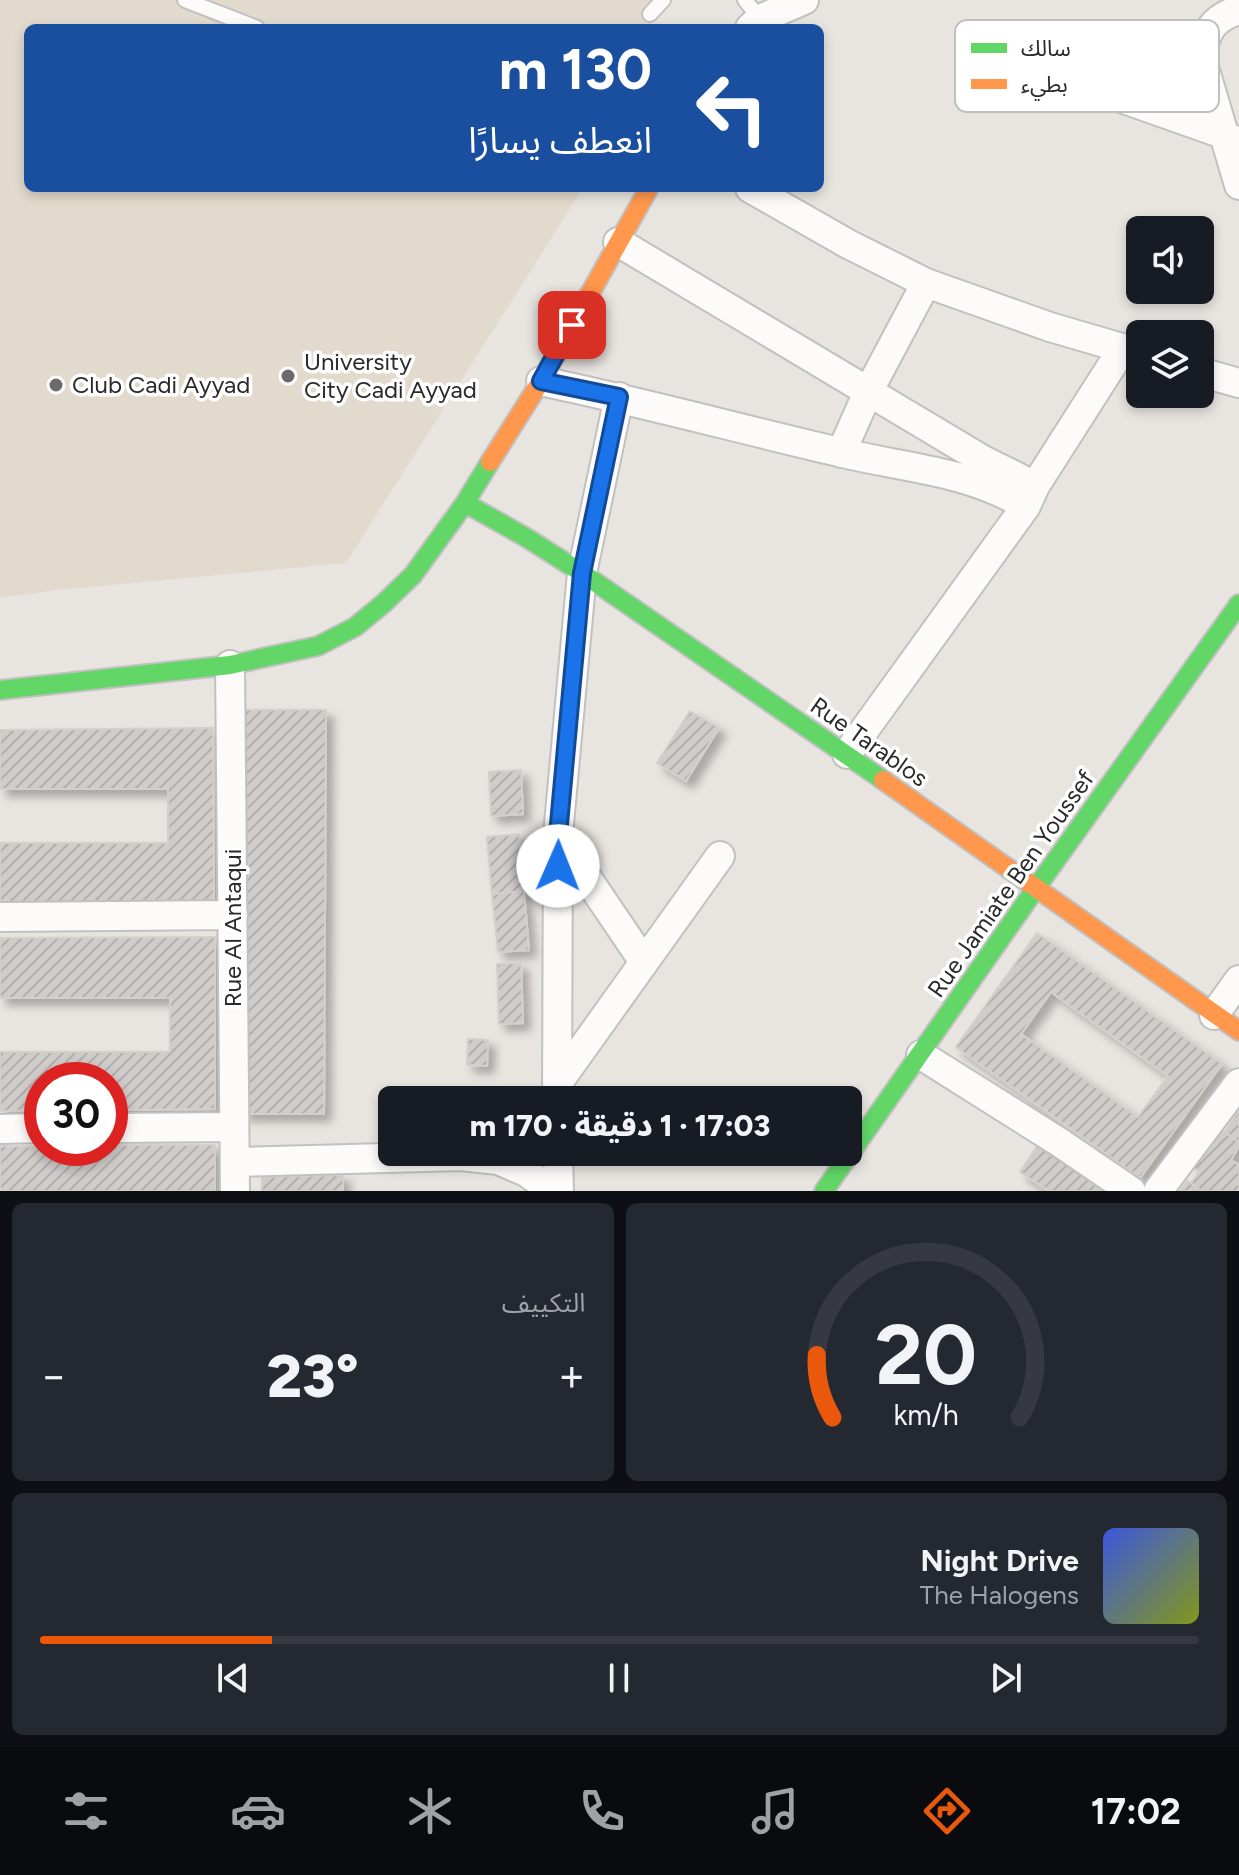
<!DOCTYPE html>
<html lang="ar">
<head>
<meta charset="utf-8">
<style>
	:root { --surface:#171b24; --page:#242831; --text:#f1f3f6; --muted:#9ea1a6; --line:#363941; --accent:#ea580c }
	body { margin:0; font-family:Figtree,"Noto Sans Arabic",sans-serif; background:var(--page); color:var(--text); direction:rtl; height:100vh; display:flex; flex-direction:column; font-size:30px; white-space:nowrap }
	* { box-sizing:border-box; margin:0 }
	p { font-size:26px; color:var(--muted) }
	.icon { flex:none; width:44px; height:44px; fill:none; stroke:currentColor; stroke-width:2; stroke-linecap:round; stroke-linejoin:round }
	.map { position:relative; height:1191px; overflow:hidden; direction:ltr }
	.drawer { display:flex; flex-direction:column; gap:12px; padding:12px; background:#0d0f14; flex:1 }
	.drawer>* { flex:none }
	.hud { position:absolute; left:24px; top:24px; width:800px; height:168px; border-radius:12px; box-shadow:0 4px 12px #0003; direction:rtl; background:#1a4fa0; color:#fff; overflow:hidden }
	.controls { position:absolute; left:1126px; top:216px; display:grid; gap:16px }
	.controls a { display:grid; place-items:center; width:88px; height:88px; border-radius:12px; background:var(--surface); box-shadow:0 4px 12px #0003; font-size:40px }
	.speed { position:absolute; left:24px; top:1062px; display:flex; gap:16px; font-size:40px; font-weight:700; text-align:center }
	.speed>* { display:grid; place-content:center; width:104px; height:104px; border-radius:50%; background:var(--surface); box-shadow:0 4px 12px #0003; line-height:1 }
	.speed .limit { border:12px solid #d22; background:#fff; color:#111 }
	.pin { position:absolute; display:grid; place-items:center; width:68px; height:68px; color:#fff; margin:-34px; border-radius:16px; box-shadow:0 4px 12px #0006 }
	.me { position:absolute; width:88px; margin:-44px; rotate:1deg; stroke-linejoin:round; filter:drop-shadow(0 0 6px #0008) }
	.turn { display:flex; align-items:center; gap:28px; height:168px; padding:0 40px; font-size:36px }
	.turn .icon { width:104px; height:104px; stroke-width:2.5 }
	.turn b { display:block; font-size:56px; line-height:68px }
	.big { font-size:60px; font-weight:800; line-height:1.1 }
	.drawer .widget { flex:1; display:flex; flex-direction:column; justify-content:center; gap:12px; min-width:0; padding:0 28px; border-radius:12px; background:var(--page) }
	.drawer .dial { align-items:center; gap:0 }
	.dial svg { height:208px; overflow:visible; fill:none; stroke:var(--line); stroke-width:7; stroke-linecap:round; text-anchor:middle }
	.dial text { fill:var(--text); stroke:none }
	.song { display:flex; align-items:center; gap:24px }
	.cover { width:96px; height:96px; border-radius:12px; background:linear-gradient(135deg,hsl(230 70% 55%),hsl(70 70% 35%)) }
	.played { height:8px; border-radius:4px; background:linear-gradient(90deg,var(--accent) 20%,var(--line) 20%) }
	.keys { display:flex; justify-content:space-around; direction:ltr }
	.heat { display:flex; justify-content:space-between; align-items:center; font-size:44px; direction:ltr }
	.drawer .tiles { flex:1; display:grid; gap:12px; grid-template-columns:1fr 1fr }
	.widget:last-child { grid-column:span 2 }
	.trip { position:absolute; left:378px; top:1086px; width:484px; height:80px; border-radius:12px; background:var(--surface); box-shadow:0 4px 12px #0003; font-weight:800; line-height:80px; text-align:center; direction:rtl }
	.tab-bar { display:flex; height:128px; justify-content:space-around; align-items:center; background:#090b0e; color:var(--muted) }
	.tab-bar .icon { width:56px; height:56px }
	.tab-bar .active { color:var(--accent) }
	.tab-bar b { font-size:36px; color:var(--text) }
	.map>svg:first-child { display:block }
</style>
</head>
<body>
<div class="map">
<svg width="1239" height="1191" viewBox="0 0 1239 1191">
	<defs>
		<pattern id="building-hatch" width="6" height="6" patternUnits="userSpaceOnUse" patternTransform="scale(2)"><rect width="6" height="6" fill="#cfccca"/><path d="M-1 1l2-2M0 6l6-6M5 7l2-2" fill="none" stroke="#b2afae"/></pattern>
		<filter id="shadow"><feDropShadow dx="7" dy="7" stdDeviation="4" flood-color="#0004"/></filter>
	</defs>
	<rect width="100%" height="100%" fill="#e8e4e0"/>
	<path fill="#e3dace" d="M0 0H669L648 28H28V188H583L346 563 58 590 0 598Z"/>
	<path fill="url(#building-hatch)" stroke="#d3d0cc" stroke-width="2" fill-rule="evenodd" filter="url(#shadow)" d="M244 710H326L324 1114H242Z
		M690 711 719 728 686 781 657 763Z
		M213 728 214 901 0 902V843H168V789H0V730Z
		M521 770 523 814 491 816 489 772Z
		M519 834 524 891 492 894 487 837Z
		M524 891 529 950 498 952 492 894Z
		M1037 933 1222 1064 1140 1178 956 1047ZM1051 992 1168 1076 1138 1117 1021 1034Z
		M215 937V1109L110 1110V1080H42V1110L0 1111V1052H170V998H0V938Z
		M521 963 523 1023 499 1024 497 964Z
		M468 1039 488 1040 487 1066 467 1065Z
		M525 1088 523 1100H494V1094Z
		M1239 1110V1142L1225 1132Z
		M1219 1129 1239 1142V1146L1231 1160 1239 1165V1191H1201L1191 1183 1199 1173 1192 1166Z
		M1042 1139 1117 1191H1049L1020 1172Z
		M110 1145H215V1191H0V1146L110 1148Z
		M343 1175V1191H262V1177Z
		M1187 1181 1191 1183 1201 1191H1180Z"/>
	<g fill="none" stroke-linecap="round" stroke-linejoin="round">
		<g stroke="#c2c1c1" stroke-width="18">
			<path id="lane" d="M185 0 257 28
				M745 0 760 19
				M650 14 663 0"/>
		</g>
		<g stroke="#c2c1c1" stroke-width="32">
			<path id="street" d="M1239 10C1212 18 1204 33 1202 60L1239 185
				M750 28 760 19 804 0
				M1033 67 1223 134 1239 143
				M750 188 848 244 926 283 1050 327 1139 353
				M618 242 983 460 1035 486
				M1200 372 1239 383
				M541 381C641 402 740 429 839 452 903 468 968 470 1026 506
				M841 453 868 392 926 283
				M230 665 235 1191
				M847 754 1026 506 1035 486 1123 348
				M558 835 644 962
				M0 917 233 915
				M1214 1015 1239 980
				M921 1055 1059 1142 1131 1191
				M557 1084 720 856
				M557 1100 558 835 582 573 619 397
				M110 1128 234 1127
				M0 1129 42 1128
				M558 1152 559 1191
				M235 1162 461 1156 498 1160 526 1172 553 1191
				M1158 1191 1239 1083"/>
		</g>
		<g stroke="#c2c1c1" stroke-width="22">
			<path id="fast" d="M465 503 527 538 582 573 883 780
				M0 690 230 665 318 646 355 627 384 603 413 575 465 503 490 462
				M824 1191 1036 888 1239 604"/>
		</g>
		<g stroke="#c2c1c1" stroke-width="22">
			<path id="slow" d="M490 462 541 381 649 188
				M883 780 1239 1031"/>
		</g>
		<use href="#lane" stroke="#fcfbfa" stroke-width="14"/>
		<use href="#street" stroke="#fcfbfa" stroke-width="28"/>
		<use href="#fast" stroke="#63d668" stroke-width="18"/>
		<use href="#slow" stroke="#ff974d" stroke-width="18"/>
	</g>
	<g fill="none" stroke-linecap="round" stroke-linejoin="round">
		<g stroke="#114b97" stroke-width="20">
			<path id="route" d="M558 866V835L582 573 619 397 541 381 572 325"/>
		</g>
		<use href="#route" stroke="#1a73e8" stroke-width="14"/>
	</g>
	<g fill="#6c6b6a" stroke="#fff" stroke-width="3">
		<circle cx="288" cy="376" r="8"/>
		<circle cx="56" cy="385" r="8"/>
	</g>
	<g text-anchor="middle" stroke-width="7" stroke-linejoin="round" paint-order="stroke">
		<g font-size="24" fill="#2a2a2a" stroke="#fff" text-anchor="start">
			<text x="304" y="370">University<tspan x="304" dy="28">City Cadi Ayyad</tspan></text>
			<text x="72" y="393">Club Cadi Ayyad</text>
		</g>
		<g font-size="24" fill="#2a2a2a" stroke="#fff">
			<text transform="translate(869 742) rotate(35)" y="8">Rue Tarablos</text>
			<text transform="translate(1011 884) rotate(-55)" y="8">Rue Jamiate Ben Youssef</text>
			<text transform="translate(233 928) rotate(-90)" y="8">Rue Al Antaqui</text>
		</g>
	</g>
	<rect x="955" y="20" width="264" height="92" rx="12" fill="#fff" stroke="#bfbfbf" stroke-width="2"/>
	<rect x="971" y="43" width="36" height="10" fill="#63d668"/>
	<rect x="971" y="79" width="36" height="10" fill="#ff974d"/>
	<g font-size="22" fill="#2a2a2a">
		<text x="1021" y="56">سالك</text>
		<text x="1021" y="92">بطيء</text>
	</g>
</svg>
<div class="controls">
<a><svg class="icon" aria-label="sound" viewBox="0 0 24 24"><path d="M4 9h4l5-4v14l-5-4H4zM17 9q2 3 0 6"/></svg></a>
<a><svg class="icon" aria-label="layers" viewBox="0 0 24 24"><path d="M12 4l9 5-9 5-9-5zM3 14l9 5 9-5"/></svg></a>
</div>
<div class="speed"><div class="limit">30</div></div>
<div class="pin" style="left:572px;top:325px;background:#d93025"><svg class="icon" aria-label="arrive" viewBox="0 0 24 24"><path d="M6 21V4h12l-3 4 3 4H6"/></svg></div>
<svg class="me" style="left:558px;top:866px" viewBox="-20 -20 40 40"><circle r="19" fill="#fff"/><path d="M0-13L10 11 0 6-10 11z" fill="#1a73e8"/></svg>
<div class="trip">17:03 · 1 دقيقة · 170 m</div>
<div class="hud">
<div class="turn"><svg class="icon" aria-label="left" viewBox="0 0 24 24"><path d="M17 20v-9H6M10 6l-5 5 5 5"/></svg><div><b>130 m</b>انعطف يسارًا</div></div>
</div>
</div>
<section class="drawer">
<div class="tiles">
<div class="widget dial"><svg viewBox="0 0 100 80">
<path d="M14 69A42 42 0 1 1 86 69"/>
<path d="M14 69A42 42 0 0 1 8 45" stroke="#ea580c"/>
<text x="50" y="56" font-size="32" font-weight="700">20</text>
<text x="50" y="72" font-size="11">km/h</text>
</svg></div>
<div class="widget"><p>التكييف</p>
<div class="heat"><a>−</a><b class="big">23°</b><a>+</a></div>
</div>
<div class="widget">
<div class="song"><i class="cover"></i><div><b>Night Drive</b><p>The Halogens</p></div></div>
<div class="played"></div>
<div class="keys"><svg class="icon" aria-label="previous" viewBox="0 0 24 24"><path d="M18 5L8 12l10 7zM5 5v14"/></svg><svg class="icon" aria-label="pause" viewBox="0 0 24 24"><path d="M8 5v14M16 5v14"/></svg><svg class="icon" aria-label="next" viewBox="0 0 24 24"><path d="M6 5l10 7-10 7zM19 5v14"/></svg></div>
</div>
</div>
</section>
<nav class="tab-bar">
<b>17:02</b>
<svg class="icon active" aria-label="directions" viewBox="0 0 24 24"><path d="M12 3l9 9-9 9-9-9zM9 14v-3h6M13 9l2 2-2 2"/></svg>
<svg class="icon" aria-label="music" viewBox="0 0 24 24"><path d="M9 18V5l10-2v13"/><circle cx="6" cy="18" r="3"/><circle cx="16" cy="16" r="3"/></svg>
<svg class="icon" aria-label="phone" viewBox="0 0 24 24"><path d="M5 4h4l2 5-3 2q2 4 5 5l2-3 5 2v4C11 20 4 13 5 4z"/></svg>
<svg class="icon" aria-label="climate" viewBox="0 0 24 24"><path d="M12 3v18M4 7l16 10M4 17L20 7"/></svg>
<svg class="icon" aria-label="car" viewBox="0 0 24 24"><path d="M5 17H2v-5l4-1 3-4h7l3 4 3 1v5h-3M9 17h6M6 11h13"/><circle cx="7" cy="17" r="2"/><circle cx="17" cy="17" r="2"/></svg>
<svg class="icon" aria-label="filters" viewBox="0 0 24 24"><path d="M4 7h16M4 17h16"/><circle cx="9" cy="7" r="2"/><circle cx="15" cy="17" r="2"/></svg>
</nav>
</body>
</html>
